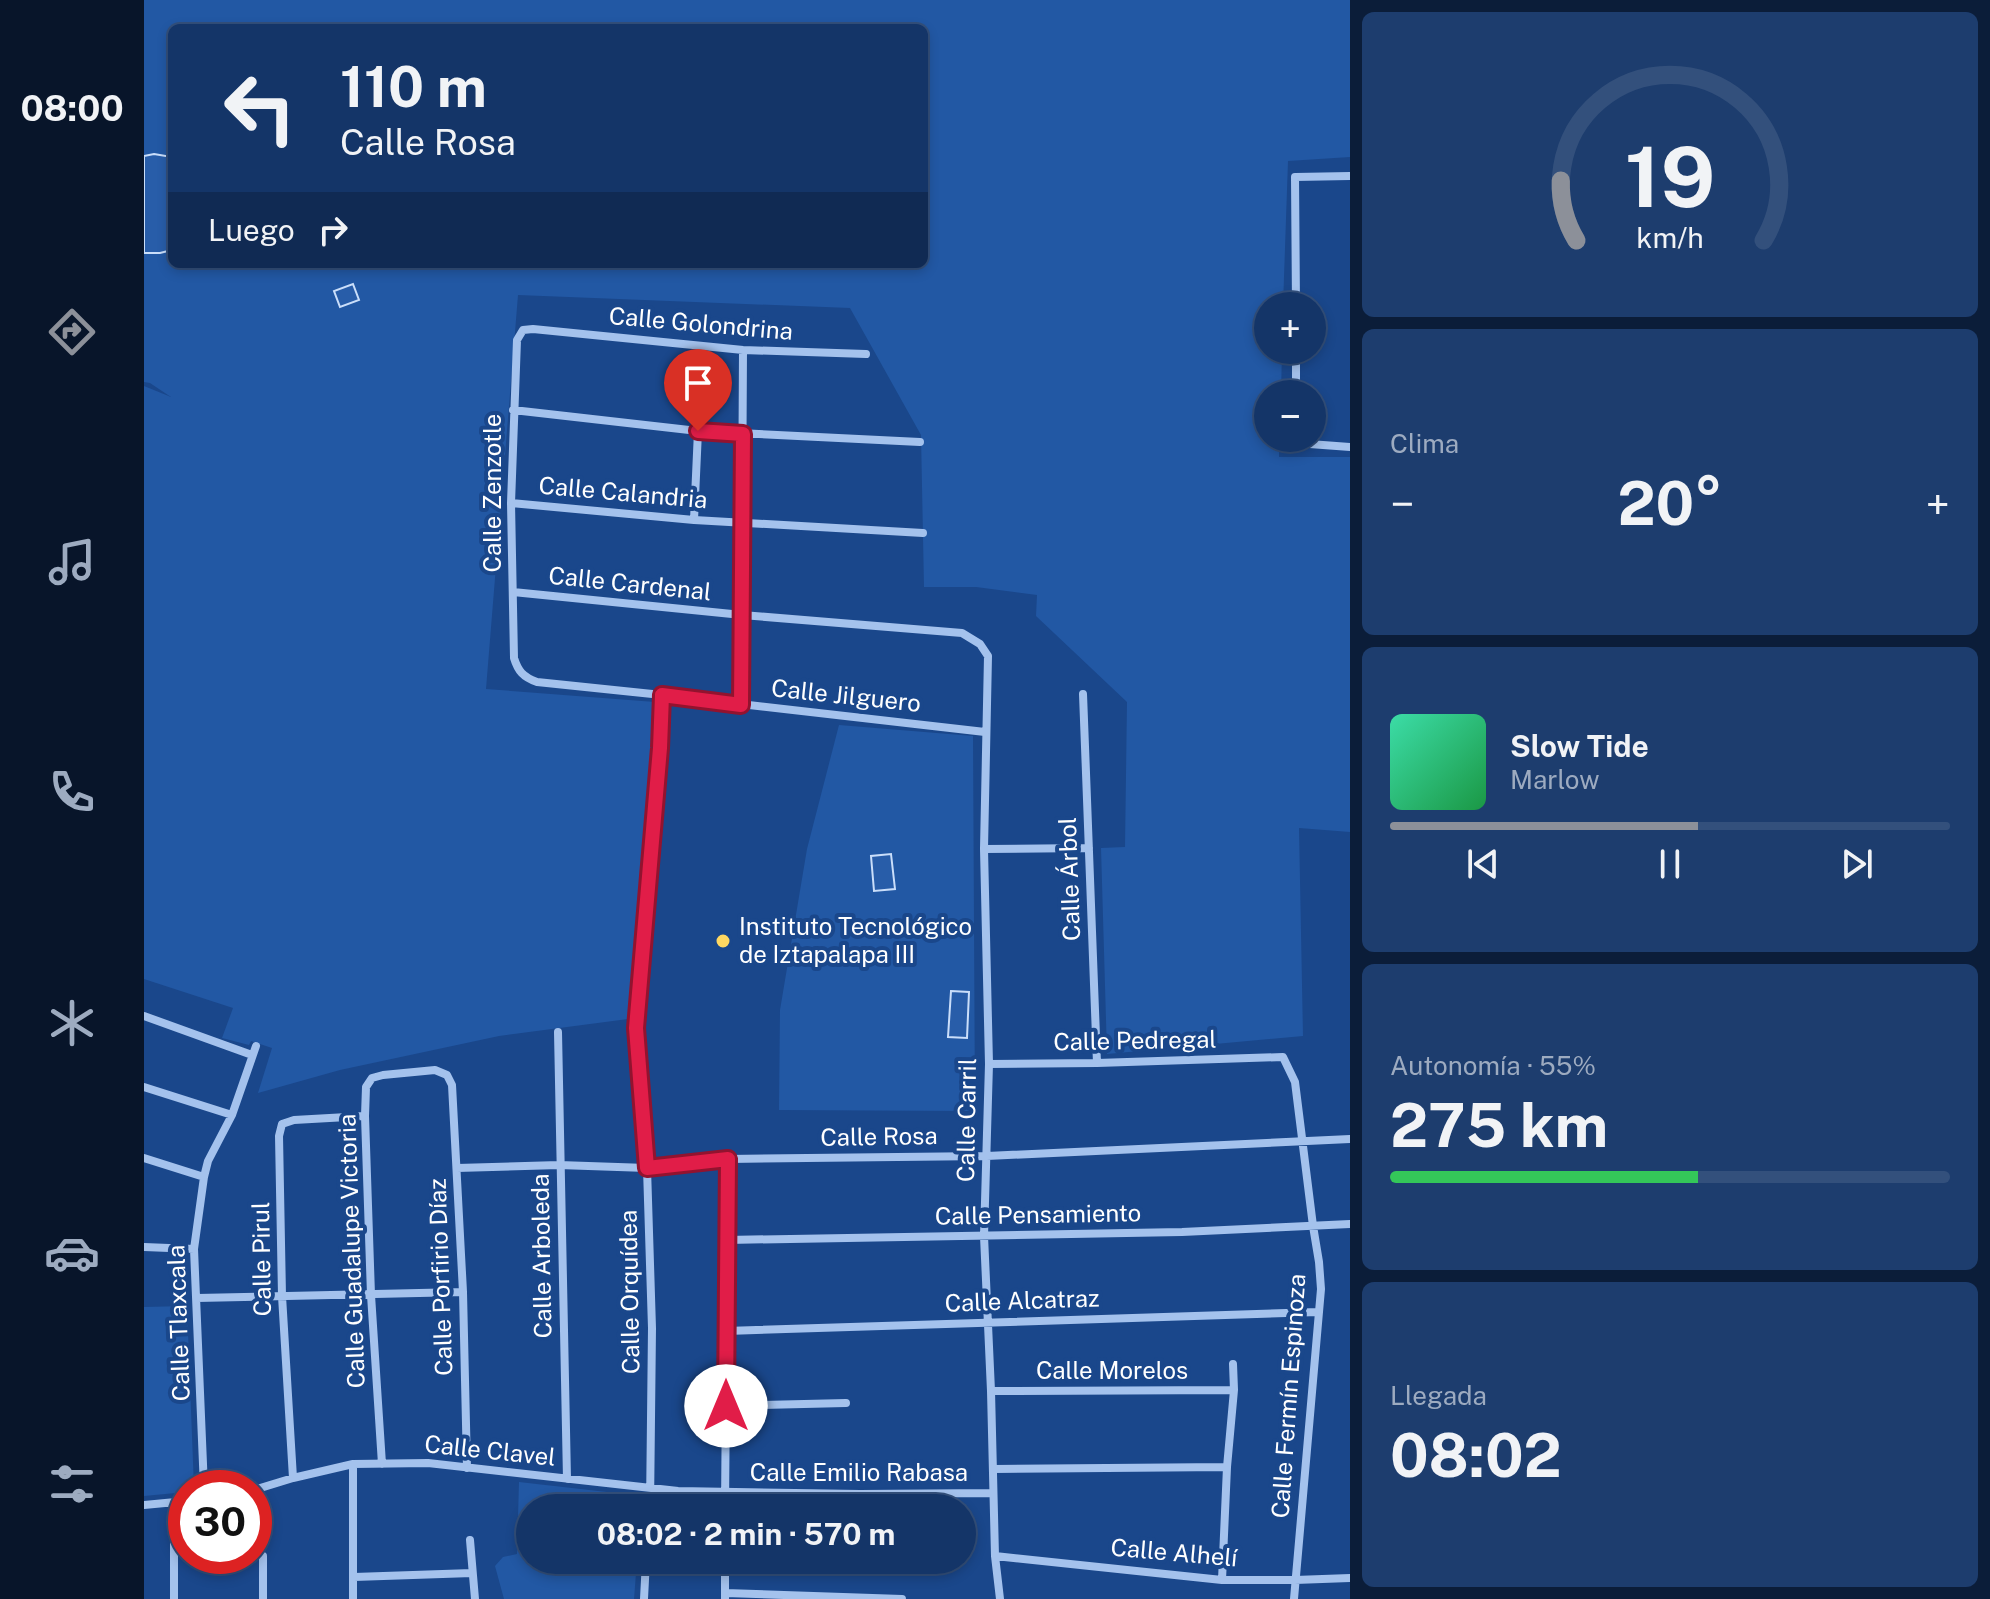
<!DOCTYPE html>
<html lang="es">
<head>
<meta charset="utf-8">
<style>
	:root { --surface:#143568; --page:#1d3d6e; --text:#f1f3f6; --muted:#9dabc0; --line:#33507c; --accent:#8c9099 }
	body { margin:0; font-family:"Public Sans",sans-serif; background:var(--page); color:var(--text); height:100vh; display:flex; flex-direction:column; font-size:30px; white-space:nowrap }
	* { box-sizing:border-box; margin:0 }
	p { font-size:26px; color:var(--muted) }
	.icon { flex:none; width:44px; height:44px; fill:none; stroke:currentColor; stroke-width:2; stroke-linecap:round; stroke-linejoin:round }
	.map { position:relative; flex:1; overflow:hidden }
	.details { display:flex; flex-direction:column; gap:12px; padding:12px; background:#0b1d39; width:640px }
	.details>* { flex:none }
	.guide { position:absolute; left:24px; top:24px; width:760px; height:244px; border-radius:12px; box-shadow:0 4px 12px #0003,0 0 0 2px var(--line); background:#143568; color:var(--text); overflow:hidden }
	.fabs { position:absolute; left:1110px; top:292px; display:grid; gap:16px }
	.fabs a { display:grid; place-items:center; width:72px; height:72px; border-radius:50%; background:var(--surface); box-shadow:0 4px 12px #0003,0 0 0 2px var(--line); font-size:40px }
	.speed { position:absolute; left:24px; top:1470px; display:flex; gap:16px; font-size:40px; font-weight:700; text-align:center }
	.speed>* { display:grid; place-content:center; width:104px; height:104px; border-radius:50%; background:var(--surface); box-shadow:0 4px 12px #0003,0 0 0 2px var(--line); line-height:1 }
	.speed .limit { border:12px solid #d22; background:#fff; color:#111 }
	.pin { position:absolute; display:grid; place-items:center; width:68px; height:68px; color:#fff; margin:-82px -34px; border-radius:50% 50% 50% 0; rotate:-45deg; box-shadow:0 0 8px #0007 }
	.pin .icon { rotate:45deg }
	.me { position:absolute; width:88px; margin:-44px; rotate:0deg; stroke-linejoin:round; filter:drop-shadow(0 0 6px #0008) }
	.turn { display:flex; align-items:center; gap:28px; height:168px; padding:0 40px; font-size:36px }
	.turn .icon { width:104px; height:104px; stroke-width:2.5 }
	.turn b { display:block; font-size:56px; line-height:68px }
	.then { display:flex; align-items:center; height:76px; padding:0 40px; background:#0003; gap:16px; font-size:30px }
	.big { font-size:60px; font-weight:700; line-height:1.1 }
	.details .card { flex:1; display:flex; flex-direction:column; justify-content:center; gap:12px; min-width:0; padding:0 28px; border-radius:12px; background:var(--page) }
	.details .dial { align-items:center; gap:0 }
	.dial svg { height:208px; overflow:visible; fill:none; stroke:var(--line); stroke-width:7; stroke-linecap:round; text-anchor:middle }
	.dial text { fill:var(--text); stroke:none }
	.song { display:flex; align-items:center; gap:24px }
	.cover { width:96px; height:96px; border-radius:12px; background:linear-gradient(135deg,hsl(160 70% 55%),hsl(140 70% 35%)) }
	.played { height:8px; border-radius:4px; background:linear-gradient(90deg,var(--accent) 55%,var(--line) 55%) }
	.keys { display:flex; justify-content:space-around; direction:ltr }
	.heat { display:flex; justify-content:space-between; align-items:center; font-size:44px; direction:ltr }
	.charge { height:12px; border-radius:6px; background:linear-gradient(90deg,#34c759 55%,var(--line) 0) }
	.trip { position:absolute; left:372px; top:1494px; width:460px; height:80px; border-radius:40px; background:var(--surface); box-shadow:0 4px 12px #0003,0 0 0 2px var(--line); font-weight:700; line-height:80px; text-align:center }
	main { display:flex; flex:1; min-height:0 }
	.tab-bar { display:flex; flex-direction:column; width:144px; justify-content:space-around; align-items:center; background:#08152a; color:var(--muted) }
	.tab-bar .icon { width:56px; height:56px }
	.tab-bar .current { color:var(--accent) }
	.tab-bar b { font-size:36px; color:var(--text) }
	.map>svg:first-child { display:block }
</style>
</head>
<body>
<main>
<nav class="tab-bar">
<b>08:00</b>
<svg class="icon current" aria-label="directions" viewBox="0 0 24 24"><path d="M12 3l9 9-9 9-9-9zM9 14v-3h6M13 9l2 2-2 2"/></svg>
<svg class="icon" aria-label="music" viewBox="0 0 24 24"><path d="M9 18V5l10-2v13"/><circle cx="6" cy="18" r="3"/><circle cx="16" cy="16" r="3"/></svg>
<svg class="icon" aria-label="phone" viewBox="0 0 24 24"><path d="M5 4h4l2 5-3 2q2 4 5 5l2-3 5 2v4C11 20 4 13 5 4z"/></svg>
<svg class="icon" aria-label="climate" viewBox="0 0 24 24"><path d="M12 3v18M4 7l16 10M4 17L20 7"/></svg>
<svg class="icon" aria-label="car" viewBox="0 0 24 24"><path d="M5 17H2v-5l4-1 3-4h7l3 4 3 1v5h-3M9 17h6M6 11h13"/><circle cx="7" cy="17" r="2"/><circle cx="17" cy="17" r="2"/></svg>
<svg class="icon" aria-label="filters" viewBox="0 0 24 24"><path d="M4 7h16M4 17h16"/><circle cx="9" cy="7" r="2"/><circle cx="15" cy="17" r="2"/></svg>
</nav>
<div class="map">
<svg width="1206" height="1599" viewBox="0 0 1206 1599">
	<rect width="100%" height="100%" fill="#1a478b"/>
	<path fill="#2258a4" fill-rule="evenodd" d="M0 0H1206V157L1144 161 1139 306H1124V350H1138L1137 394H1124V438H1135V457H1206V832L1155 828 1159 1036 963 1054 957 848 981 847 983 702 892 616 893 595 832 587H780L777 435 706 308 374 295 342 689 511 702 484 1019 355 1036 196 1070 114 1093 128 1048 107 1041 105 1045 78 1038 89 1008 0 979V386L27 397 6 383 0 382ZM28 28H780V264H28Z
		M695 725 829 736 831 1111 635 1110 636 1010 663 849Z
		M43 1306 50 1488H42V1492L0 1496V1307Z
		M375 1482 498 1496 497 1508H386V1560H493L490 1599H360L351 1566 359 1557 373 1554Z"/>
	<path fill="#285da9" stroke="#cadefa" stroke-width="2" d="M10 154 28 157V250L16 253H0V156Z
		M209 284 215 300 196 307 190 291Z
		M747 854 751 889 730 891 727 856Z
		M807 991 825 992 823 1038 804 1037Z"/>
	<g fill="none" stroke-linecap="round" stroke-linejoin="round">
		<path stroke="#a4c2ed" stroke-width="8" d="M1152 306 1151 177 1206 176
			M1152 350V394
			M722 354 599 350 389 329 379 330 373 340 367 503 370 658C374 671 379 677 393 682L518 695 841 732
			M369 410 554 431 776 442
			M1152 438V443L1206 447
			M367 503 550 520 779 533
			M550 520 554 431
			M369 592 598 615 818 633 836 644 844 656 840 849 845 1064 840 1236 847 1391 851 1556 856 1599
			M939 694 953 1063
			M597 705 599 350
			M840 849 945 848
			M0 1016 108 1055
			M414 1032 423 1479
			M845 1064 953 1063 1139 1057 1151 1082 1169 1226 1175 1262 1177 1289 1150 1599
			M0 1087 88 1115
			M0 1158 60 1177
			M313 1168 415 1165 503 1168 584 1159 843 1156 1206 1139
			M583 1240 1038 1232 1206 1224
			M0 1247 50 1249
			M53 1298 319 1292
			M582 1331 1174 1312
			M847 1391 1090 1390
			M582 1406 702 1403
			M209 1464V1599
			M238 1464 227 1295 221 1116 222 1087 228 1078 239 1075 291 1070 303 1075 308 1085 319 1292 323 1468
			M850 1469 1083 1467
			M149 1478 138 1296 135 1136 138 1124 150 1120 221 1116
			M60 1488 50 1249 60 1177 64 1161 88 1115 112 1046
			M110 1490 149 1478 209 1464 284 1463 534 1491 716 1494 849 1493
			M716 1494 718 1508
			M0 1505 42 1501
			M506 1508 508 1328 503 1168 492 1028 516 748 518 695
			M581 1508 584 1159
			M326 1540 331 1599
			M119 1556V1599
			M851 1556 1078 1580H1151L1206 1578
			M724 1560 725 1570
			M210 1577 328 1573
			M1078 1580 1083 1467 1090 1390 1089 1364
			M581 1593 758 1599
			M30 1599V1502
			M500 1599 502 1560
			M581 1599V1560"/>
	</g>
	<g fill="none" stroke-linecap="round" stroke-linejoin="round">
		<g stroke="#92132f" stroke-width="20">
			<path id="route" d="M554 431 599 434 597 705 518 695 516 748 492 1028 503 1168 584 1159 582 1406"/>
		</g>
		<use href="#route" stroke="#e11d48" stroke-width="14"/>
	</g>
	<circle fill="#ffd861" stroke="#1a478b" stroke-width="3" cx="579" cy="941" r="8"/>
	<g text-anchor="middle" stroke-width="8" stroke-linejoin="round" paint-order="stroke">
		<g font-size="24" fill="#fff" stroke="#1a478b">
			<text transform="translate(557 324) rotate(5)" y="8">Calle Golondrina</text>
			<text transform="translate(349 493) rotate(-90)" y="8">Calle Zenzotle</text>
			<text transform="translate(479 493) rotate(5)" y="8">Calle Calandria</text>
			<text transform="translate(486 584) rotate(6)" y="8">Calle Cardenal</text>
			<text transform="translate(702 696) rotate(6)" y="8">Calle Jilguero</text>
			<text transform="translate(926 879) rotate(-92)" y="8">Calle Árbol</text>
			<text transform="translate(991 1041) rotate(-1)" y="8">Calle Pedregal</text>
			<text transform="translate(823 1120) rotate(-89)" y="8">Calle Carril</text>
			<text transform="translate(735 1137) rotate(-1)" y="8">Calle Rosa</text>
			<text transform="translate(894 1215) rotate(-1)" y="8">Calle Pensamiento</text>
			<text transform="translate(208 1251) rotate(-92)" y="8">Calle Guadalupe Victoria</text>
			<text transform="translate(398 1256) rotate(-91)" y="8">Calle Arboleda</text>
			<text transform="translate(118 1259) rotate(-91)" y="8">Calle Pirul</text>
			<text transform="translate(297 1277) rotate(-92)" y="8">Calle Porfirio Díaz</text>
			<text transform="translate(486 1292) rotate(-91)" y="8">Calle Orquídea</text>
			<text transform="translate(878 1301) rotate(-2)" y="8">Calle Alcatraz</text>
			<text transform="translate(35 1323) rotate(-92)" y="8">Calle Tlaxcala</text>
			<text x="968" y="1379">Calle Morelos</text>
			<text transform="translate(1145 1396) rotate(-86)" y="8">Calle Fermín Espinoza</text>
			<text transform="translate(346 1451) rotate(6)" y="8">Calle Clavel</text>
			<text x="715" y="1481">Calle Emilio Rabasa</text>
			<text transform="translate(1030 1553) rotate(5)" y="8">Calle Alhelí</text>
		</g>
		<g font-size="24" fill="#fff" stroke="#1a478b" text-anchor="start">
			<text x="595" y="935">Instituto Tecnológico<tspan x="595" dy="28">de Iztapalapa III</tspan></text>
		</g>
	</g>
</svg>
<div class="fabs">
<a>+</a>
<a>−</a>
</div>
<div class="speed"><div class="limit">30</div></div>
<div class="pin" style="left:554px;top:431px;background:#d93025"><svg class="icon" aria-label="arrive" viewBox="0 0 24 24"><path d="M6 21V4h12l-3 4 3 4H6"/></svg></div>
<svg class="me" style="left:582px;top:1406px" viewBox="-20 -20 40 40"><circle r="19" fill="#fff"/><path d="M0-13L10 11 0 6-10 11z" fill="#e11d48"/></svg>
<div class="trip">08:02 · 2 min · 570 m</div>
<div class="guide">
<div class="turn"><svg class="icon" aria-label="left" viewBox="0 0 24 24"><path d="M17 20v-9H6M10 6l-5 5 5 5"/></svg><div><b>110 m</b>Calle Rosa</div></div>
<div class="then">Luego<svg class="icon" aria-label="right" viewBox="0 0 24 24"><path d="M7 20v-9h11M14 6l5 5-5 5"/></svg></div>
</div>
</div>
<section class="details">
<div class="card dial"><svg viewBox="0 0 100 80">
<path d="M14 69A42 42 0 1 1 86 69"/>
<path d="M14 69A42 42 0 0 1 8 46" stroke="#8c9099"/>
<text x="50" y="56" font-size="32" font-weight="700">19</text>
<text x="50" y="72" font-size="11">km/h</text>
</svg></div>
<div class="card"><p>Clima</p>
<div class="heat"><a>−</a><b class="big">20°</b><a>+</a></div>
</div>
<div class="card">
<div class="song"><i class="cover"></i><div><b>Slow Tide</b><p>Marlow</p></div></div>
<div class="played"></div>
<div class="keys"><svg class="icon" aria-label="previous" viewBox="0 0 24 24"><path d="M18 5L8 12l10 7zM5 5v14"/></svg><svg class="icon" aria-label="pause" viewBox="0 0 24 24"><path d="M8 5v14M16 5v14"/></svg><svg class="icon" aria-label="next" viewBox="0 0 24 24"><path d="M6 5l10 7-10 7zM19 5v14"/></svg></div>
</div>
<div class="card"><p>Autonomía · 55%</p><b class="big">275 km</b><div class="charge"></div></div>
<div class="card"><p>Llegada</p><b class="big">08:02</b></div>
</section>
</main>
</body>
</html>
